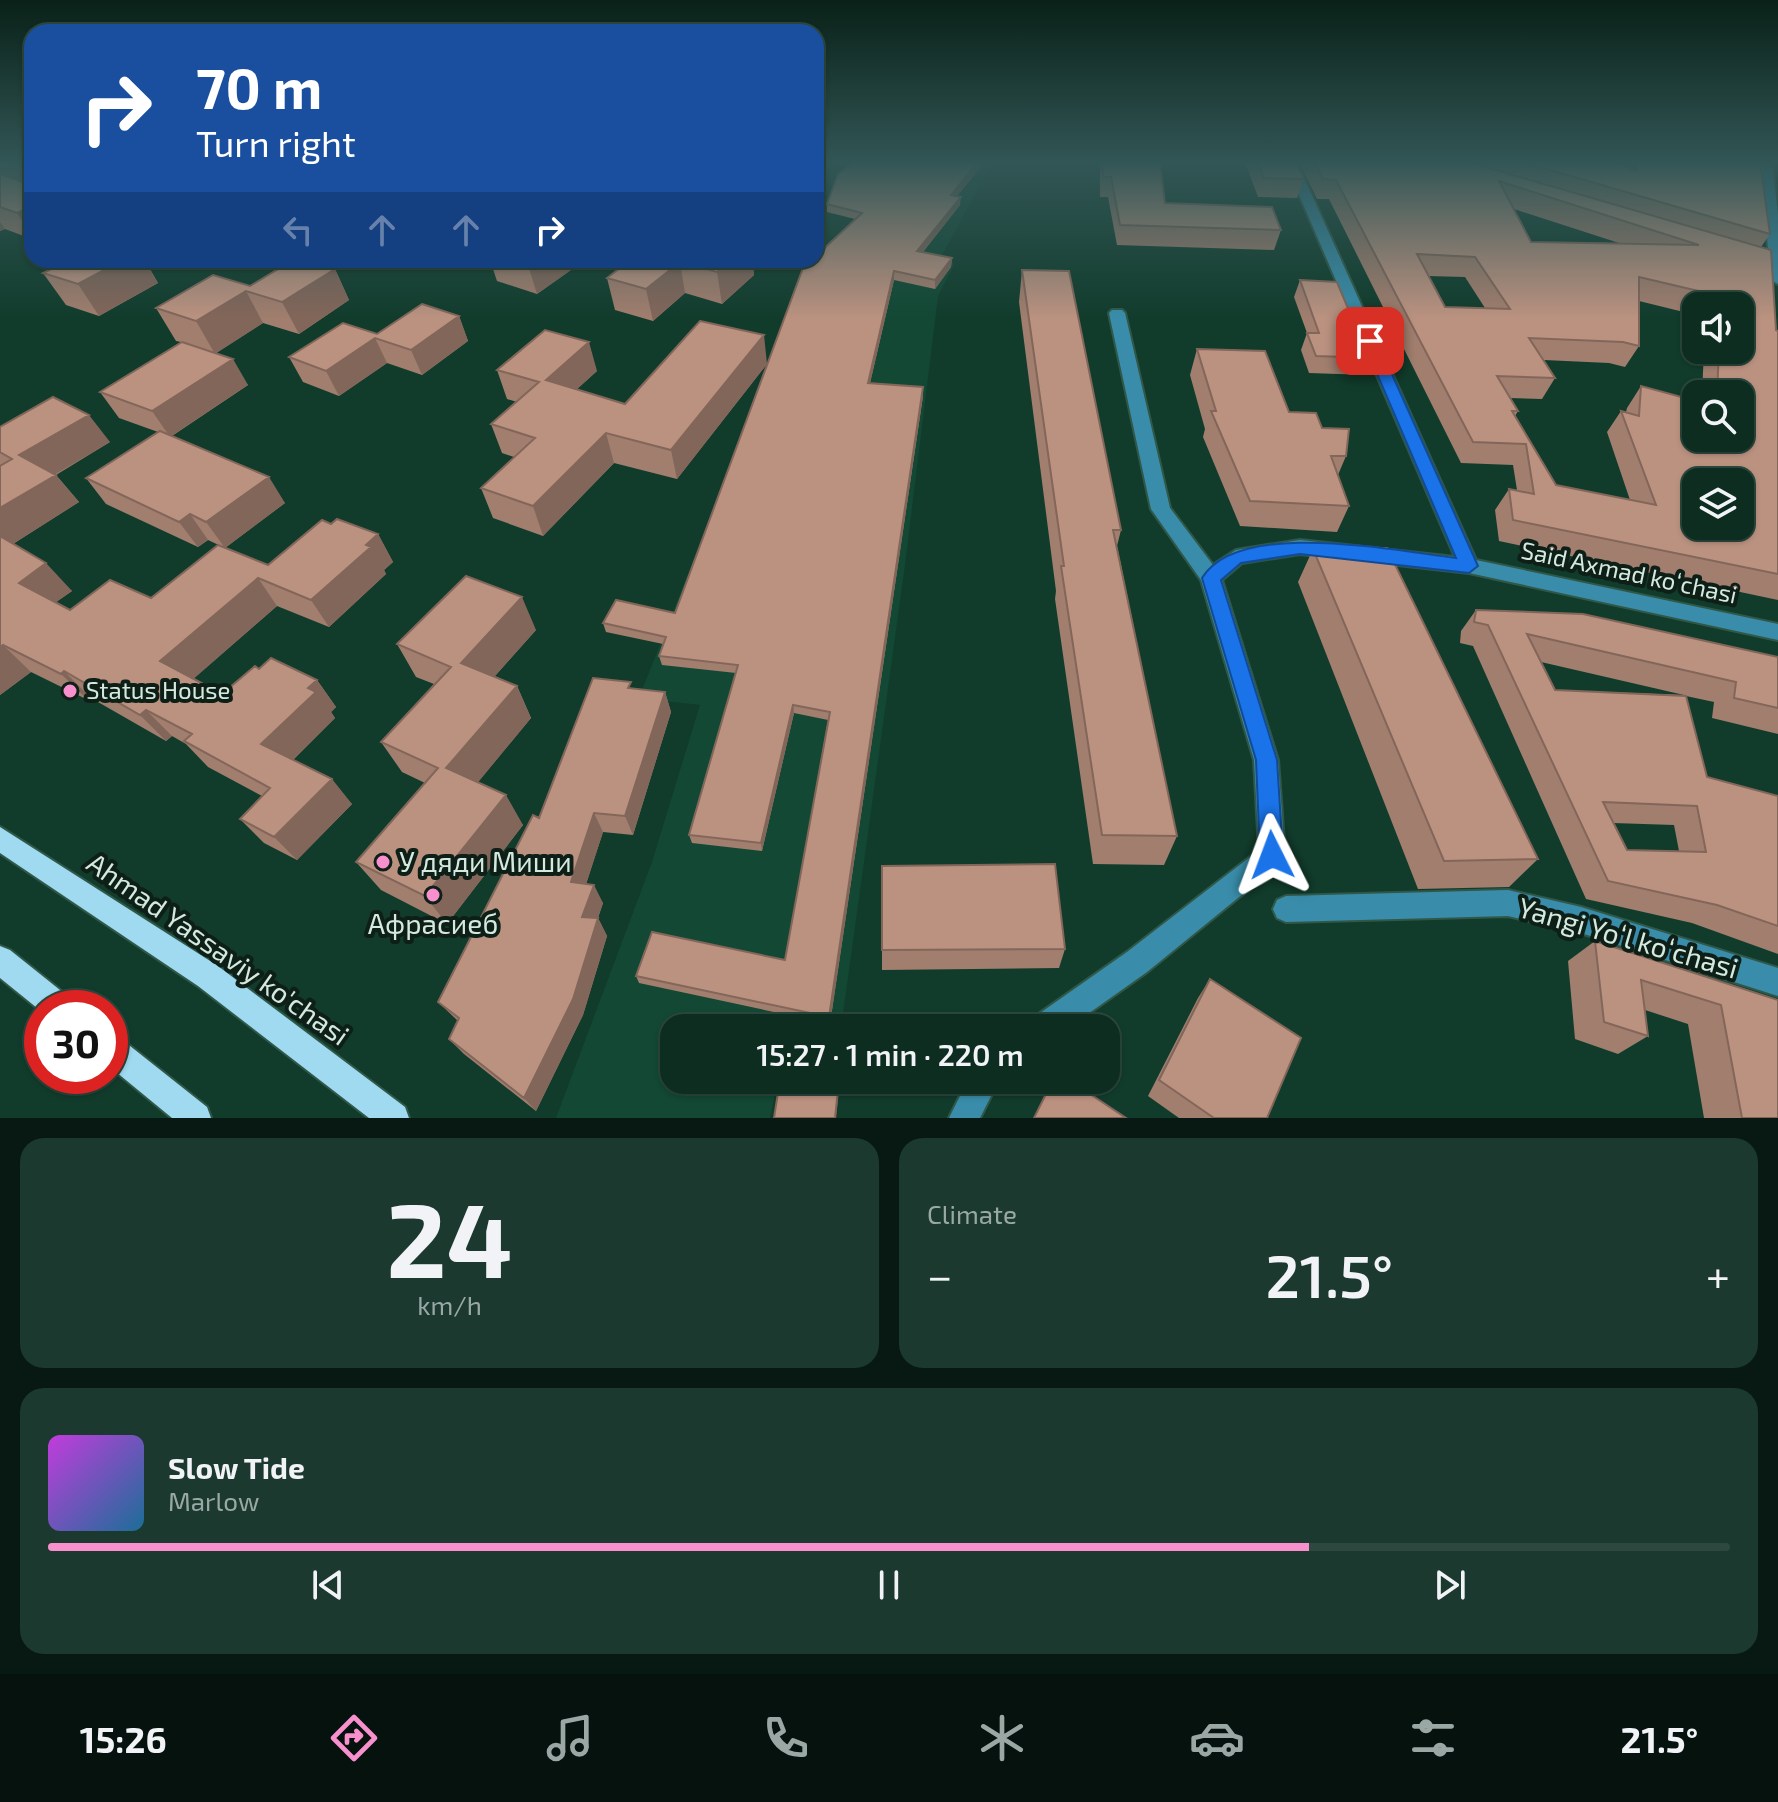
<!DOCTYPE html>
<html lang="en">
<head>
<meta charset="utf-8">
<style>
	:root { --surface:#0d2d21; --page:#1b392e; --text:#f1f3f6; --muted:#9aa8a5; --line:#2d493f; --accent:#f790cd }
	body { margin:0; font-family:"Exo 2",sans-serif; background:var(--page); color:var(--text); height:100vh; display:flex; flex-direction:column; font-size:30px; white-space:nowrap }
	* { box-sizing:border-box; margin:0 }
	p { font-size:26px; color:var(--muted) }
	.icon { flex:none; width:44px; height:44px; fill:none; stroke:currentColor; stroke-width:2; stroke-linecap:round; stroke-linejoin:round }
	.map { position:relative; height:1118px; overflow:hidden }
	.panel { display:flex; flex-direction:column; gap:20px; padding:20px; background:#071912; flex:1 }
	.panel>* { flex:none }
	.guide { position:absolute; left:24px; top:24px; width:800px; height:244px; border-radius:24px; box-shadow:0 2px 6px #0004,0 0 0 2px var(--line); background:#1a4fa0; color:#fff; overflow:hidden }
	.controls { position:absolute; left:1682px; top:292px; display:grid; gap:16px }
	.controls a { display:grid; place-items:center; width:72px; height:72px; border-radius:16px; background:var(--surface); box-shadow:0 2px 6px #0004,0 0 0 2px var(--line); font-size:40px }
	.speed { position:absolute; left:24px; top:990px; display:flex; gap:16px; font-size:40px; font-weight:700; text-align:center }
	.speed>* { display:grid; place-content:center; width:104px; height:104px; border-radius:50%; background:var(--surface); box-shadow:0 2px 6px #0004,0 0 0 2px var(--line); line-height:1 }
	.speed .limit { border:12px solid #d22; background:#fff; color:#111 }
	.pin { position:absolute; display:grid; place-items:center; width:68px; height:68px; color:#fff; margin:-34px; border-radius:16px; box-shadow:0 4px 12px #0006 }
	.me { position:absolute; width:88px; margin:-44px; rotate:357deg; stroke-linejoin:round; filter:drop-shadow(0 0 6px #0008) }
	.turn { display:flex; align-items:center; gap:28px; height:168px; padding:0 40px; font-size:36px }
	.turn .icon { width:104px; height:104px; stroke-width:2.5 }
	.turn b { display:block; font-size:56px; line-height:68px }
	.lanes { display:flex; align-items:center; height:76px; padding:0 40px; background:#0003; justify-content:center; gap:40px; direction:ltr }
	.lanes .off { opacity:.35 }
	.big { font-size:60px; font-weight:600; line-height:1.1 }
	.panel .card { flex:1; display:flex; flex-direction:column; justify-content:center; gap:12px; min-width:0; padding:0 28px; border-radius:24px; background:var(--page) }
	.panel .dial { align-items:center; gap:0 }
	.dial b { font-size:104px; line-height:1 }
	.song { display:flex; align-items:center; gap:24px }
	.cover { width:96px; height:96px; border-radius:12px; background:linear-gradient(135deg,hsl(290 70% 55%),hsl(200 70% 35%)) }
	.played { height:8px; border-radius:4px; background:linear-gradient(90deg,var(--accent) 75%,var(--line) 75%) }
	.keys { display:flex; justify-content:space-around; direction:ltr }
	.heat { display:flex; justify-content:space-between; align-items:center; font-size:44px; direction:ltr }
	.panel .tiles { flex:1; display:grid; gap:20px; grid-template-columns:1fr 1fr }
	.card:last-child { grid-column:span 2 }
	.trip { position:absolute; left:660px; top:1014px; width:460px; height:80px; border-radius:24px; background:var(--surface); box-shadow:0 2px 6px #0004,0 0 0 2px var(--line); font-weight:600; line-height:80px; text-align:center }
	.tab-bar { display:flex; height:128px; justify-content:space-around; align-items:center; background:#05120d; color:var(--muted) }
	.tab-bar .icon { width:56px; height:56px }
	.tab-bar .current { color:var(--accent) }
	.tab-bar b { font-size:36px; color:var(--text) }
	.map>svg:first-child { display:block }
</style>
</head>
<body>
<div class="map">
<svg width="1778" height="1118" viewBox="0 0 1778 1118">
	<rect width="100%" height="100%" fill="#113c2c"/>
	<path fill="#124834" d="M916 162H993L941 257 952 259 954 265 938 296 905 565 841 1028 790 1024 789 1028H674V1080H778L770 1118H556L652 862 700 705 639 698 773 358 795 285 804 266 811 260H816V255Z"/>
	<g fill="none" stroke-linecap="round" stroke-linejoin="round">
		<g stroke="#305849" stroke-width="4">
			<path id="minor" d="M1285 162H1297L1476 560 1778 624V640L1469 573 1300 554 1242 563 1222 580 1278 760 1285 855 1281 863 1147 972 1068 1028H1029L1033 1018 1127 952 1259 850 1254 760 1201 580 1151 509 1109 313 1112 310H1122L1125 313 1170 508 1213 565 1236 550 1300 540 1455 557Z
				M1760 162H1772L1778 214V284L1771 280Z
				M1508 890 1581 907 1778 968V996L1581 933 1508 916 1286 922 1277 918 1273 909 1277 900 1286 896Z
				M968 1080H999L980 1118H949Z"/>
		</g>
		<g stroke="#305849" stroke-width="4">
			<path id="major" d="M0 827 218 966 405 1107 409 1118H369L198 986 0 853Z
				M0 946 10 950 70 998 74 1008H42V1012L0 978Z
				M110 1033 120 1038 207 1107 211 1118H172L110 1067Z"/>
		</g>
		<use href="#minor" fill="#398daa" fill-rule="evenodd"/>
		<use href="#major" fill="#9fdaf1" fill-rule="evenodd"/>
	</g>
	<path fill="#a17e6e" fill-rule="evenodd" d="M0 162H32V239L5 229 0 231Z
		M852 162H985L957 196 960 205 923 252 952 258 951 267 935 289 894 280 870 383 923 387V396L830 1024 639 983 636 976 785 960 828 720 794 713 762 851 692 843 689 835 736 673 662 665 659 656 663 644 606 632 603 623 675 613 855 219 827 212V204Z
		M1100 162H1160L1165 203 1281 230 1274 250 1117 245 1108 197H1100Z
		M1245 162H1296L1304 179 1297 198 1258 197Z
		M1299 162H1611L1622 166V162H1760L1770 234 1761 247 1776 330 1778 331V600L1499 541 1495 510 1509 489 1517 490 1513 465 1461 463 1329 199H1317ZM1514 209 1619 243 1531 242ZM1428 276 1465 277 1485 308 1445 307ZM1639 301 1696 315V306H1740V350H1704L1702 394H1740L1696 438 1641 386 1627 408 1626 412 1621 411 1607 432 1630 500 1556 485 1515 416 1518 411 1510 398 1542 399 1555 378 1544 360 1609 363 1625 367 1639 346Z
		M490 260H577L578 265 537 294 497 281Z
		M630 260H752L754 275 722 304 685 293 653 321 615 310 607 278Z
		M147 264 158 283 99 316 66 305 43 273Z
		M335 269 349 300 299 334 263 323 216 353 248 385 172 436 285 503 225 548 208 540 198 547 106 504 86 478 158 432 119 418 100 392 181 342 176 341 156 308Z
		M1022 270 1121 530 1117 546 1177 836 1164 865 1093 864 1055 599 1056 591 1019 302Z
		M1300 280 1359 335 1374 358 1367 375 1309 373 1301 350 1307 333 1294 297Z
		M459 316 468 341 422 375 387 363 339 396 303 382 289 357 377 334Z
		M1197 349 1289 412 1322 428 1346 456 1338 475 1349 506 1337 532 1240 526 1203 437 1205 429 1190 375Z
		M767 364 677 479 614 463 543 536 493 518 481 488 514 457 502 453 491 424 517 402 507 399 497 370 597 371 577 389 625 404Z
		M0 427 110 442 56 475 79 502 13 544 72 591 56 602 70 610 151 598 268 565 331 524 378 534 393 562 384 570 386 574 329 627 277 606 193 679 222 694 259 669 317 680 336 707 331 712 335 718 293 760 352 804 297 860 264 843 240 819 262 796 208 767 186 744 172 736 166 741 91 698 88 700 31 672 0 695Z
		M1313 549 1538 859 1509 887 1418 889 1298 582Z
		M1476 610 1778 657V734L1712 718 1714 702 1686 696 1707 777 1778 796V954L1692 923 1586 899 1473 646 1460 643 1461 631ZM1541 662 1684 695 1555 690ZM1613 823 1674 825 1679 851 1627 850Z
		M536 630 494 677 517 686 531 718 478 782 523 825 447 924 381 890 356 862 425 783 402 772 381 742 434 684 416 677 397 644Z
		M633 689 665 692 671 712 633 835 603 832 586 884 603 903 598 918 607 936 583 1015 536 1111 464 1054 449 1039 458 1021 438 1002 539 818Z
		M882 866 1065 949 1059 968 882 970Z
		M1595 941 1778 1000V1118H1704L1688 1024 1645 1010 1648 1036 1618 1054 1575 1039 1568 961Z
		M1210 979 1267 1118H1179L1148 1096 1198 998Z"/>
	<path fill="#83665a" d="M17 162H32V190L0 181V169Z
		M978 162H985L951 203V195Z
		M961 197 960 205 917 259V251Z
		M32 206V235L17 213Z
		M0 222 5 229 0 231Z
		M952 258 951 267 935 289V280Z
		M120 260H153L147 264 158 283 99 316 78 284Z
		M531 260H577L578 265 537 294 527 262Z
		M731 260H752L754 275 722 304 717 272Z
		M680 262 685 293 653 321 646 289Z
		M335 269 349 300 299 334 282 302Z
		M894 271V280L868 392V383Z
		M246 291 263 323 215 354 196 321Z
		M459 316 468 341 422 375 411 350Z
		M764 335 767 364 677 479 671 450Z
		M375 338 387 363 339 396 326 371Z
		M589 342 597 371 555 409 546 380Z
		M233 359 248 385 170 437 152 411Z
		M923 387V396L830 1024 829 1017Z
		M89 415 110 442 42 482 19 455Z
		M606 433 614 463 543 536 533 506Z
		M56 475 79 502 3 550 0 547V508Z
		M269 477 285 503 225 548 206 522Z
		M190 514 208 540 198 547 179 522Z
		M378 534 393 562 384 570 386 574 329 627 311 600Z
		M46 563 72 591 45 610 19 583Z
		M258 578 277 606 183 688 160 661Z
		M522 597 536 630 478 695 461 663Z
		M3 645 31 672 0 695V647Z
		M64 671 91 698 88 700 61 674Z
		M317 680 336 707 331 712 335 718 283 769 261 744 308 688Z
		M517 686 531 718 465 798 446 768Z
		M665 692 671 712 633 835 625 816Z
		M793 705 794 713 762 851 761 843Z
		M146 710 172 736 166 741 140 715Z
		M332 779 352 804 297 860 274 837Z
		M506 795 523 825 447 924 425 896Z
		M594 813 603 832 581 900 571 882Z
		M594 885 603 903 592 934 582 917Z
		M598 918 607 936 583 1015 536 1111 524 1098Z
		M839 1080H840L836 1118H835Z"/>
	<path fill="#bb9280" stroke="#83665a" stroke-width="2" fill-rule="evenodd" d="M0 162H17L0 169Z
		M852 162H978L951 195 961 197 917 251 952 258 935 280 894 271 868 383 923 387 829 1017 636 976 652 932 785 960 830 712 793 705 761 843 689 835 738 665 659 656 666 637 603 623 616 600 675 613 803 268 812 260H816V256L862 213 827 204 838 174Z
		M1103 162H1160L1165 203 1272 207 1281 230 1120 225 1111 177H1103Z
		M1258 162H1296L1304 179 1264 178Z
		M1314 162H1468L1771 250 1776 330 1778 331V574L1513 520 1509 489 1534 494 1526 444 1473 442 1336 180 1323 179ZM1499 181 1699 245 1531 242ZM1417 254 1475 257 1510 309 1445 307ZM1639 277 1720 296V306H1740V350H1719L1717 394H1740V438H1696V401L1641 386 1639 416 1621 411 1656 505 1556 485 1512 411H1518L1497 376 1555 378 1529 338 1623 342 1639 346ZM1696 482H1740V526H1696Z
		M1523 162H1611L1636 170 1635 162H1760L1770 234Z
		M0 174 32 185V206L17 213 0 207Z
		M70 260H123L78 284 43 273Z
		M293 260H304L335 269 282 302 246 291 196 321 156 308 213 275 250 286Z
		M630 260H731L717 272 680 262 646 289 607 278Z
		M1022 270 1069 271 1121 530H1113L1177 836 1102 835 1061 566H1064Z
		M1300 280 1337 282 1359 335H1364L1374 358 1316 356 1307 333H1319Z
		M422 304 459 316 411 350 375 338 326 371 289 357 343 323 377 334Z
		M700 321 764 335 671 450 606 433 533 506 481 488 535 438 491 424 539 382 497 370 545 330 589 342 546 380 625 404Z
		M182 342 233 359 152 411 100 392Z
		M1197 349 1265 351 1289 412 1316 413 1322 428 1349 429 1346 456H1331L1349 506 1250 501 1211 411H1216Z
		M53 397 89 415 19 455 56 475 0 508V466L12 459 0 452V427Z
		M160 431 269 477 206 522 190 514 179 522 86 478Z
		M337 519 378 534 366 545 371 547 311 600 258 578 160 661 222 694 255 666 259 669 271 658 317 680 308 688 316 692 261 744 332 779 274 837 240 819 270 788 184 741 192 734 146 710 140 715 64 671 61 674 3 645 0 647V536L46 563 19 583 70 610 110 580 151 598 218 545 268 565 322 520 331 524Z
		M1387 548 1538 859 1444 861 1313 549Z
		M466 576 522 597 461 663 517 686 446 768 506 795 425 896 356 862 438 768 381 742 451 667 397 644Z
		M1476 610 1583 614 1778 657V708L1734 698 1736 682 1527 634 1555 690 1686 696 1707 777 1778 796V926L1717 905 1608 881 1488 625 1474 622ZM1603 802 1697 806 1706 852 1627 850Z
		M593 678 631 682 628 688 665 692 625 816 594 813 571 882 594 885 582 917 598 918 573 999 524 1098 449 1039 459 1018 438 1002 533 815 539 818Z
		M1055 864 1065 949 882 950V866Z
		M1595 941 1778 1000V1118H1742L1721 1005 1641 980 1648 1036 1604 1022Z
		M1210 979 1301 1038 1267 1118H1214L1159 1080Z
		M780 1080H839L835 1118H774Z
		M1053 1080H1069L1126 1118H1034Z"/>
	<linearGradient id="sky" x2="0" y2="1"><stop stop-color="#092118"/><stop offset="0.51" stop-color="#325656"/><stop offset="1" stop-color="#325656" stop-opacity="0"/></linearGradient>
	<rect width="1778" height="319" fill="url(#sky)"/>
	<path fill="#1a73e8" stroke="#114b97" stroke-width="2" d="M1370 337 1377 341 1478 566 1469 573 1300 554 1241 563 1221 580 1277 760 1283 855 1280 862 1272 866 1263 862 1260 855 1256 760 1202 578C1238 518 1395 551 1456 558L1363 341Z"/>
	<g fill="#f790cd" stroke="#0e1f18" stroke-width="3">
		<circle cx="70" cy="691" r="8"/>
		<circle cx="383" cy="862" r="8"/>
		<circle cx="433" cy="895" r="8"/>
	</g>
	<g text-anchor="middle" stroke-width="8" stroke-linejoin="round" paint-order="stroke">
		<g font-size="24" fill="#d4eadf" stroke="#0e1f18">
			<text transform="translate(1629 573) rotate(12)" y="8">Said Axmad koʻchasi</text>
		</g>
		<g font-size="24" fill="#d4eadf" stroke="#0e1f18" text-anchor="start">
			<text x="86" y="699">Status House</text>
		</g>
		<g font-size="28" fill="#d4eadf" stroke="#0e1f18" text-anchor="start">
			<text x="399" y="872">У дяди Миши</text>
			<text x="433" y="934" text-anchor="middle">Афрасиеб</text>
		</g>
		<g font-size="28" fill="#d4eadf" stroke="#0e1f18">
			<text transform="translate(1628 938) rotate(16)" y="10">Yangi Yoʻl koʻchasi</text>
			<text transform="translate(218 949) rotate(35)" y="10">Ahmad Yassaviy ko'chasi</text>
		</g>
	</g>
</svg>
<div class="controls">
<a><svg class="icon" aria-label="sound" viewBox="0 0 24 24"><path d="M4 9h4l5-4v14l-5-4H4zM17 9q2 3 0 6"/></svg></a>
<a><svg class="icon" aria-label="search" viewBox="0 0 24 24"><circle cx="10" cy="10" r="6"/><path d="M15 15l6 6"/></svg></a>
<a><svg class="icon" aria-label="layers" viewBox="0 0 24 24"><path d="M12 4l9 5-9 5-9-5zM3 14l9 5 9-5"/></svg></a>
</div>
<div class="speed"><div class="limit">30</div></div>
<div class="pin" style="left:1370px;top:341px;background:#d93025"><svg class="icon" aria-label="arrive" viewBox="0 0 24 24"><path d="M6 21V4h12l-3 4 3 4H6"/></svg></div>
<svg class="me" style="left:1272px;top:855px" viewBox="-20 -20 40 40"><path d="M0-17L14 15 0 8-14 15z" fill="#1a73e8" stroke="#fff" stroke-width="4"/></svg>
<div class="trip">15:27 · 1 min · 220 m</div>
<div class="guide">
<div class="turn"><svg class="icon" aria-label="right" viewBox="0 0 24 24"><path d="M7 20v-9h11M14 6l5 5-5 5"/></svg><div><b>70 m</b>Turn right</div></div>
<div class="lanes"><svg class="icon off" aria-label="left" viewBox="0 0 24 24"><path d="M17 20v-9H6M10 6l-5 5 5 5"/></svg><svg class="icon off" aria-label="ahead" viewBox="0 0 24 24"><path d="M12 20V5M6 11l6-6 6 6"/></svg><svg class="icon off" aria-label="ahead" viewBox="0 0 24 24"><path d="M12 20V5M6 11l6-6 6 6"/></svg><svg class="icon" aria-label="right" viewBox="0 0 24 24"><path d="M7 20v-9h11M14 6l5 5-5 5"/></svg></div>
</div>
</div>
<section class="panel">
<div class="tiles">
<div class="card dial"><b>24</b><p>km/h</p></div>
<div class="card"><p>Climate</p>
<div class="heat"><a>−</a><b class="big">21.5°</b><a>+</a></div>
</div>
<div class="card">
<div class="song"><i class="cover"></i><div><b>Slow Tide</b><p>Marlow</p></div></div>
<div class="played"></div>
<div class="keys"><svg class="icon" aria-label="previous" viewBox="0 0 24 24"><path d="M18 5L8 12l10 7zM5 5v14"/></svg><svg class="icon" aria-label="pause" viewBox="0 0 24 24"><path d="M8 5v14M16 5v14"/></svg><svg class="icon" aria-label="next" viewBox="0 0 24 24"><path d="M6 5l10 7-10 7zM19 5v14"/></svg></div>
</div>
</div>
</section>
<nav class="tab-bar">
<b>15:26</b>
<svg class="icon current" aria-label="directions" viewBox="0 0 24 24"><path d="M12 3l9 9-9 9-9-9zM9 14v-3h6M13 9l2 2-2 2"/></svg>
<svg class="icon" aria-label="music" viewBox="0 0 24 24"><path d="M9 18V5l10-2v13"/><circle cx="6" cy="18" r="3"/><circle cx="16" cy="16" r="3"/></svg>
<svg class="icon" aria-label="phone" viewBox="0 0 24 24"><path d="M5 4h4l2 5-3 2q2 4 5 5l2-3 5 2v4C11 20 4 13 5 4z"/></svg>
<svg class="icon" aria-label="climate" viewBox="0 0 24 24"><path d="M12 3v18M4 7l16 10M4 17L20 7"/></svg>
<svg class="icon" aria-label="car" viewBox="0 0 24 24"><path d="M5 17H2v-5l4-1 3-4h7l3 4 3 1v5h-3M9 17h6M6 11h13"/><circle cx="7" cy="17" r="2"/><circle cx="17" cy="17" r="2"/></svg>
<svg class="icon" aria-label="filters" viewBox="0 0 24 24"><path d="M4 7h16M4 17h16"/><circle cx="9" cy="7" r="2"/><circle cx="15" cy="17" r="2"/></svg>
<b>21.5°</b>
</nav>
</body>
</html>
